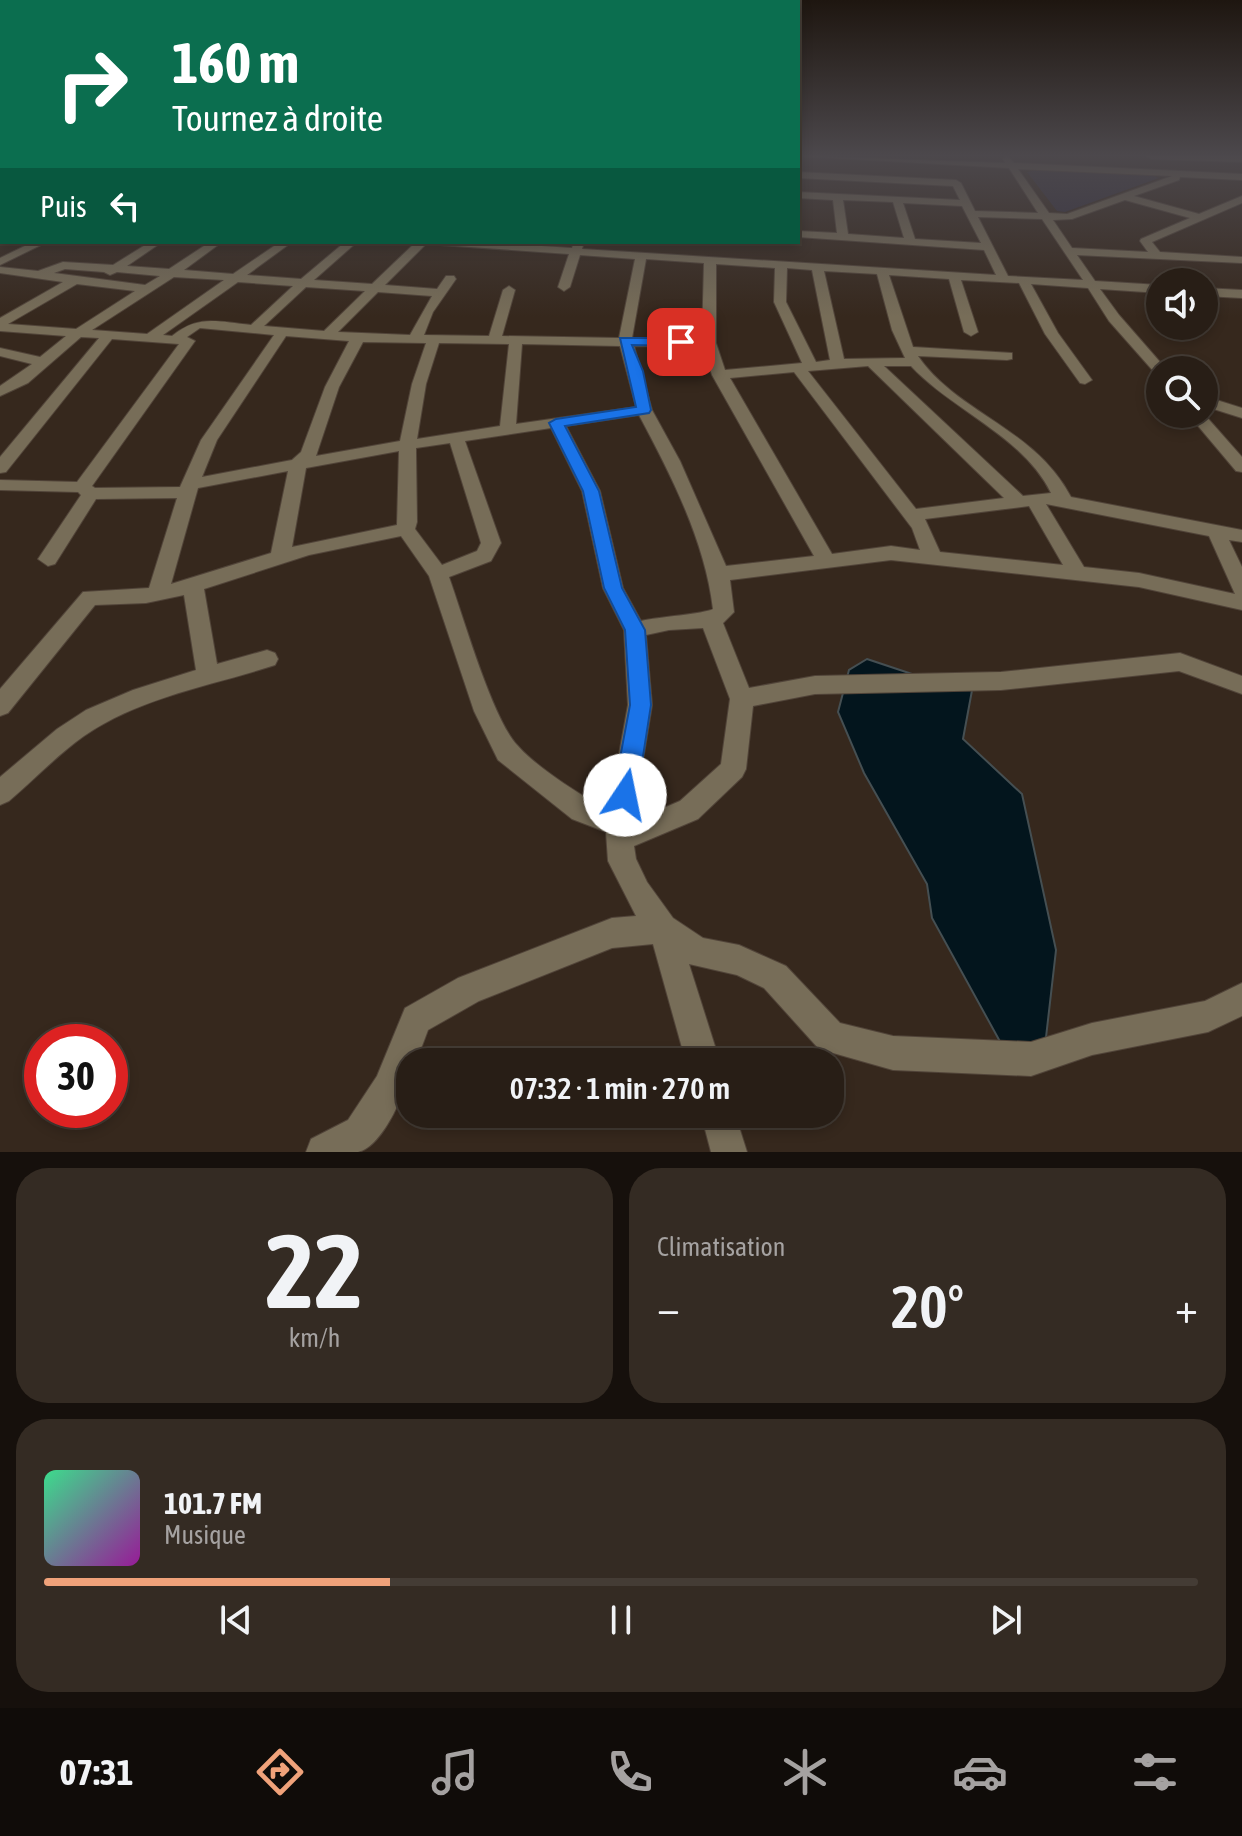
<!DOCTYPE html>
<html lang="fr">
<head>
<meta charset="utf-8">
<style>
	:root { --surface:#281e16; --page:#342b23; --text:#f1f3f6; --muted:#a5a2a1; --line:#443c35; --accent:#f0a27a }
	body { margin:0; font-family:"Asap Condensed",sans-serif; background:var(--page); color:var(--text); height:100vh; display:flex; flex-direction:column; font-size:30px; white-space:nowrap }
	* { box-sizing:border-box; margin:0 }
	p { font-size:26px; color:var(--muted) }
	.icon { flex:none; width:44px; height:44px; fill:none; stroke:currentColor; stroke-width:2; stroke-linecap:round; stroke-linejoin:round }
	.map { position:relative; height:1152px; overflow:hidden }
	.drawer { display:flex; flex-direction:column; gap:16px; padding:16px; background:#16100c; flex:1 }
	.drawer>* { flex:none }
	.top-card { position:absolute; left:0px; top:0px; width:800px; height:244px; box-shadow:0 4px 12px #0003,0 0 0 2px var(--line); background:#0b6e4f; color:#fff; overflow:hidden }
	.buttons { position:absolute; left:1146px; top:268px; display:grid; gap:16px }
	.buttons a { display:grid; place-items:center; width:72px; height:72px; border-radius:50%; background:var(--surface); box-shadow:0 4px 12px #0003,0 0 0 2px var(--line); font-size:40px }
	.speed { position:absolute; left:24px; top:1024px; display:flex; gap:16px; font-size:40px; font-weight:700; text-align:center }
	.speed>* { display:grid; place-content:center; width:104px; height:104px; border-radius:50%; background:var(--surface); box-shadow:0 4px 12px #0003,0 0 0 2px var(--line); line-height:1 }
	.speed .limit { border:12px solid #d22; background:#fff; color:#111 }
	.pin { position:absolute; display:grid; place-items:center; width:68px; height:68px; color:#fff; margin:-34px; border-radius:16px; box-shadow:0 4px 12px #0006 }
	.me { position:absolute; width:88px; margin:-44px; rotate:11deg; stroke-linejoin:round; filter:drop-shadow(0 0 6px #0008) }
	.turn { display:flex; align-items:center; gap:28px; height:168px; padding:0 40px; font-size:36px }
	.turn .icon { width:104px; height:104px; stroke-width:2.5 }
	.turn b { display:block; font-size:56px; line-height:68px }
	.then { display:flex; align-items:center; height:76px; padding:0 40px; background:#0003; gap:16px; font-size:30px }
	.big { font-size:60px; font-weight:600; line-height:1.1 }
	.drawer .widget { flex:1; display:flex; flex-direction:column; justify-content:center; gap:12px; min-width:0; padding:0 28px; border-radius:32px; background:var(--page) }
	.drawer .dial { align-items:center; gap:0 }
	.dial b { font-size:104px; line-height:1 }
	.song { display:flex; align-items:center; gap:24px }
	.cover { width:96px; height:96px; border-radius:12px; background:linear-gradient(135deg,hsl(150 70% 55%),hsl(300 70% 35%)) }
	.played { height:8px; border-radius:4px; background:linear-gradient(90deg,var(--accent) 30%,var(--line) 30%) }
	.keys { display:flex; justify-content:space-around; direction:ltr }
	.heat { display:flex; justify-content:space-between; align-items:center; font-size:44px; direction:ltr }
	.drawer .tiles { flex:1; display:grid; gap:16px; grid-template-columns:1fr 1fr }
	.widget:last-child { grid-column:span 2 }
	.trip { position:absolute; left:396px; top:1048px; width:448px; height:80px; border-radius:32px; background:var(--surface); box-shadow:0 4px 12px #0003,0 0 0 2px var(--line); font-weight:600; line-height:80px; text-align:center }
	.menu { display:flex; height:128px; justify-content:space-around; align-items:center; background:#100c09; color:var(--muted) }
	.menu .icon { width:56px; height:56px }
	.menu .selected { color:var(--accent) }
	.menu b { font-size:36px; color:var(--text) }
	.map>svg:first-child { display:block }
</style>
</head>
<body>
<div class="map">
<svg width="1242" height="1152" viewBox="0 0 1242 1152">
	<rect width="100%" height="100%" fill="#36281d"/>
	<path fill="#332f40" d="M1037 170 1152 175 1159 178 1065 212 1057 211 1027 172Z"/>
	<path fill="#03151d" stroke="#454f52" stroke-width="2" d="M867 659 918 676 973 685 963 739 1022 794 1056 950 1045 1046 1003 1047 932 918 927 884 864 773 838 712 849 670Z"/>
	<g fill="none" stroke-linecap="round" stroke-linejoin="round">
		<g stroke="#514439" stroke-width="2">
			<path id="minor" d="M799 156 1005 163 1003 159 1007 156 1014 163 1242 174V180L1180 177 1179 180 1134 196 1199 214 1242 196V203L1152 242 1160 252 1242 257V263L1077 255 1095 281 1160 285V293L1100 289 1119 315 1167 370H1160V374L1155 373 1109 321 1088 288 1031 284 1058 333 1092 380 1085 384 1080 383 1045 334 1019 283 961 280 978 332 971 336 964 332 949 279 889 275 913 347 1012 353V359L1007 360 918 356C958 414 1034 427 1071 497L1242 530V542L1229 540 1242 567V610L1139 587 891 560 730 580 734 612 723 623 749 688 815 676 1001 672 1180 653 1242 676V694L1179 671 1001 690 815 694 753 706 746 769 742 777 698 819 634 846 636 859 647 882 673 918 703 938 739 945 786 966 840 1023 893 1036 1031 1042 1092 1023 1205 1001 1242 983V1016L1208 1032 1092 1055 1031 1076 893 1070 819 1049 764 988 737 975 689 964 720 1062H686L653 944 612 948 479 1001 428 1030 416 1062H410C410 1086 383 1147 358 1152 342 1152 322 1152 306 1152L311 1139 348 1120 377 1076 405 1008 458 978 612 918 636 916 608 861 606 832 572 819 498 760 474 711 429 576 401 536 309 555 204 589 217 664 267 650 275 653 278 659 275 665C211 686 140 697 84 736 57 755 34 780 9 801L0 805V777L57 729 86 710 133 690 196 670 184 595 146 603 95 605 8 713 0 716V689L83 592 149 588 177 498 96 499 55 564 48 566 38 559 81 495 78 492 0 490V480L77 482 179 344 112 339 6 472 0 473V457L99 338 81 337 28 383 0 396V386L32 364 0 356V348L40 357 66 336 0 331V318L63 282 0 273V267L38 271 63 262 113 265 150 242H162L127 266 169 269 210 242H222L184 270 233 274 280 242H292L247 275 301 279 345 242H357L314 280 372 284 416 242H480L572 248 574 242H584L582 249 996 275 984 250 798 237V231L837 233 833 200 798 198V192L960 200 953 186 798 178V172L956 180 961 183 975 211 1038 213 1009 168ZM1018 169 1172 176 1067 214 1049 213ZM843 200 893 202 904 238 848 234ZM1125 200 1190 218 1141 239 1140 241 1148 252 1072 248 1053 220 1072 219ZM903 203 962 206 981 243 915 239ZM978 217 1042 219 1083 280 1008 276ZM426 244 569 254 558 287 564 291 570 287 580 255 635 259 619 338 502 336 515 290 509 286 503 290 489 336 424 335 433 312 456 279 454 276H446L437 289 385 285ZM646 259 704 263 702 339 632 338ZM716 264 775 268 774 302 802 363 725 370 716 343ZM787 268 812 270 830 360 816 362 786 302ZM65 269 104 272 110 275 117 272 160 276 145 285 54 273ZM824 271 877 274 892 330 905 358 844 359ZM174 277 224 280 147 334 92 330ZM238 282 293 286 251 325C218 322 199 314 172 336L163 335ZM77 284 135 291 76 329 8 324ZM306 287 365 291 324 331 264 326ZM378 292 432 296 410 335 338 332ZM200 328 274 335 201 440 180 487 95 488 92 486 195 341 187 337ZM286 336 349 341 325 387 301 452 292 460 202 477 217 440ZM363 342 426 343 412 384 400 441 316 456 339 387ZM439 343 509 344 500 426 417 439 426 384ZM522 344 620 346 636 407 516 424ZM634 346 703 347 712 375 814 556 726 566 680 461 652 410ZM868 366 1004 498 916 509 808 371ZM884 366H911C953 411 1023 436 1051 493L1023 496ZM794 372 912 528 920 550 891 546 832 554 730 378ZM639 415C671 475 705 541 713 609 704 614 657 617 641 621L623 588 600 491 566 426ZM551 428 582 491 603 588 624 630 628 705 609 809C584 799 534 765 517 745 492 718 463 616 449 577L491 561 501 543 465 441ZM450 443 481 543 477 551 442 565 415 529 417 522 416 452V448ZM399 451 397 525 292 547 306 468ZM288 471 271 553 171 584 198 488ZM1046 504 1209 536 1235 594 1139 573 1084 567ZM1029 506 1063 565 940 552 925 519ZM703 628 730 699 721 764 680 801 633 821 652 705 646 635 669 630Z
				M1147 156H1242V162L1151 159Z
				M0 179H2V185H0Z
				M2 202V208L0 209V203Z
				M33 242H47L0 265V258Z
				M1204 288 1242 290V298L1204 296Z
				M1204 396 1242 408V418L1204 406Z
				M1188 414H1204L1242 457V472L1236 471Z
				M701 1114H735L747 1152H711Z"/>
		</g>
		<use href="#minor" fill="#776d58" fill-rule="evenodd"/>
	</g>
	<linearGradient id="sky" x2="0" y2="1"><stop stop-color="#1e1610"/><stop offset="0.49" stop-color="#4c484c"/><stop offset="1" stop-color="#4c484c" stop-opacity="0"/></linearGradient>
	<rect width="1242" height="317" fill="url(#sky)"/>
	<path fill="#1a73e8" stroke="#114b97" stroke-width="2" d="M620 338H681L687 342 681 346 632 345 643 371 651 410 649 413 565 426 599 491 622 588 645 630 651 705 637 795 633 802 625 805 616 802 613 795 630 705 625 630 604 588 583 491 549 423 556 419 636 407Z"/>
</svg>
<div class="buttons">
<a><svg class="icon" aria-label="sound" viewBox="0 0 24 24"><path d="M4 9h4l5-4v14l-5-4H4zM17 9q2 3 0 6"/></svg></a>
<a><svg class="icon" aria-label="search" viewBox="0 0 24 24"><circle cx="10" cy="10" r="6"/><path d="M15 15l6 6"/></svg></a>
</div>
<div class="speed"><div class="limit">30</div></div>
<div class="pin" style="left:681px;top:342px;background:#d93025"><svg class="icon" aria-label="arrive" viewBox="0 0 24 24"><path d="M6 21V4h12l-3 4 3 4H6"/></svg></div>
<svg class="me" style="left:625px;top:795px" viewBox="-20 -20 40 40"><circle r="19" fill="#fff"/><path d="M0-13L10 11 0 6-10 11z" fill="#1a73e8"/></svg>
<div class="trip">07:32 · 1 min · 270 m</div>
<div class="top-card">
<div class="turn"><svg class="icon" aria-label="right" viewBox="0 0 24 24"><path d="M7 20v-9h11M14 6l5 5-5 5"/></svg><div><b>160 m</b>Tournez à droite</div></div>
<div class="then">Puis<svg class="icon" aria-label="left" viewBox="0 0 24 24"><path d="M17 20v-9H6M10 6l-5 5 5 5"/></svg></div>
</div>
</div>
<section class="drawer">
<div class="tiles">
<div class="widget dial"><b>22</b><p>km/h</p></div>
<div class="widget"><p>Climatisation</p>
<div class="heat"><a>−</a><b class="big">20°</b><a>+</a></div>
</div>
<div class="widget">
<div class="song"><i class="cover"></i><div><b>101.7 FM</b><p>Musique</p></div></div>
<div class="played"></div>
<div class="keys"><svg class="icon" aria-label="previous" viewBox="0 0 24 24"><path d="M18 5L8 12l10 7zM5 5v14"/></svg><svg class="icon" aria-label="pause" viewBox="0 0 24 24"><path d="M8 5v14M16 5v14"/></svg><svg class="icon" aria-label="next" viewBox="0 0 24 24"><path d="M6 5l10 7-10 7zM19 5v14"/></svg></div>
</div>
</div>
</section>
<nav class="menu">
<b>07:31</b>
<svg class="icon selected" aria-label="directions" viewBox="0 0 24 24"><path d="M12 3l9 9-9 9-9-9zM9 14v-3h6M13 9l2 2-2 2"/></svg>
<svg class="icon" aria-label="music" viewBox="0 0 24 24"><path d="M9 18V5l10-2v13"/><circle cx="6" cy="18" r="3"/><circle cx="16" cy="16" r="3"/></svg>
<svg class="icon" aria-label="phone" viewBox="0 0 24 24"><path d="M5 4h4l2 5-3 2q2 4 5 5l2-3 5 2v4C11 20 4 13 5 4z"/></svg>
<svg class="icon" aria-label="climate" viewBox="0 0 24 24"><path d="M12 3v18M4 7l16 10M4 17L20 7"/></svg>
<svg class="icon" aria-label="car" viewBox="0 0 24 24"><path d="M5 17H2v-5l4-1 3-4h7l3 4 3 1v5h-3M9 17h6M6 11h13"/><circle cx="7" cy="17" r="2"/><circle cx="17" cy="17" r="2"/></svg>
<svg class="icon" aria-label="filters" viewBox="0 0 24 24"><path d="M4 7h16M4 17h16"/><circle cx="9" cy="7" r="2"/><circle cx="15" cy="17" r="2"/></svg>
</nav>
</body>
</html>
